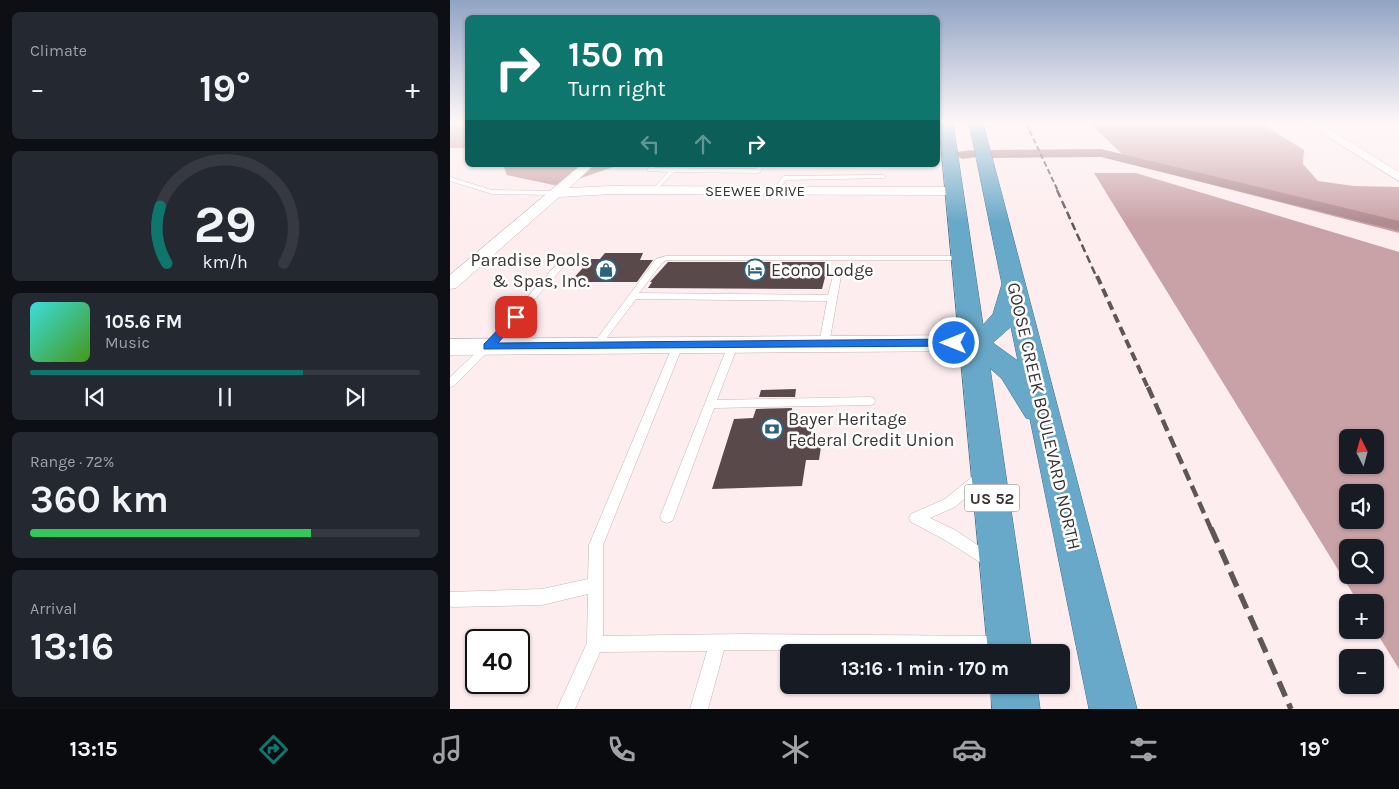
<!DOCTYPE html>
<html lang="en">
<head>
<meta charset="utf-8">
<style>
	:root { --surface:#171b24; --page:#242831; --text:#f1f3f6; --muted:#9ea1a6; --line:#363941; --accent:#0f766e }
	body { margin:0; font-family:Karla,sans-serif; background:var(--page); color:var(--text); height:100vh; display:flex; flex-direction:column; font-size:19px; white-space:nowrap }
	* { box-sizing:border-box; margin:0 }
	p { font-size:16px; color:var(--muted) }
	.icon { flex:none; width:28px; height:28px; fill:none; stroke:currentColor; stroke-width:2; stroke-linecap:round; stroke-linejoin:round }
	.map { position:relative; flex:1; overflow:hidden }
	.panel { display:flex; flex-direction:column; gap:12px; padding:12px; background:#0d0f14; width:450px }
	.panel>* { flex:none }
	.banner { position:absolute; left:15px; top:15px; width:475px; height:152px; border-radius:8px; box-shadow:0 1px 4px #0004; background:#0f766e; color:#fff; overflow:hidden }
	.needle { width:32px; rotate:354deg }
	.fabs { position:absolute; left:889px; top:429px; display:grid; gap:10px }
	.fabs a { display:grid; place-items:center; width:45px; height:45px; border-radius:8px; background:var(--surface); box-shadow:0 1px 4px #0004; font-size:25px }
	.speed { position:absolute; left:15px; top:629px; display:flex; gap:10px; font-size:25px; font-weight:700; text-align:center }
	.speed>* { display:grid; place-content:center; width:65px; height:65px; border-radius:50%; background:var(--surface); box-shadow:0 1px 4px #0004; line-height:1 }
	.speed .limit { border:2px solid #111; border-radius:8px; background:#fff; color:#111 }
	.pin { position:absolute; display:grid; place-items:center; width:42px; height:42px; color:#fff; margin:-21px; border-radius:10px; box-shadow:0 2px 8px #0006 }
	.me { position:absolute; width:55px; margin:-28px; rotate:270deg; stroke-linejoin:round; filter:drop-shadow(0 0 4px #0008) }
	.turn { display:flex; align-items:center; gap:18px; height:105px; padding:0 20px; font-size:22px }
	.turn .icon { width:65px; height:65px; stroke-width:2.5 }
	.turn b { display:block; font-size:35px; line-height:42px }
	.lanes { display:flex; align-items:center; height:48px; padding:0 20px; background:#0003; justify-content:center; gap:25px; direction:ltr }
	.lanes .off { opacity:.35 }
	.big { font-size:38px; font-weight:700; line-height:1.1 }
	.panel .tile { flex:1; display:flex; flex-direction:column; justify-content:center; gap:8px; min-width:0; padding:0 18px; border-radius:8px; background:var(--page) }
	.panel .dial { align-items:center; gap:0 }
	.dial svg { height:130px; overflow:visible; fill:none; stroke:var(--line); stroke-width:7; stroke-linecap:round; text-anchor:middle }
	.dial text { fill:var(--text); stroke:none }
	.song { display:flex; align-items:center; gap:15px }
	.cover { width:60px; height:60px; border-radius:8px; background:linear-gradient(135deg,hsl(180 70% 55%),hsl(100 70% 35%)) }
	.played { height:5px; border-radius:2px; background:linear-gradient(90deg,var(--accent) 70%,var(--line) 70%) }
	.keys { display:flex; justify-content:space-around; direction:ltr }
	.heat { display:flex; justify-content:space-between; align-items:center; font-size:28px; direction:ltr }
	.charge { height:8px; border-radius:4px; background:linear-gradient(90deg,#34c759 72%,var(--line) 0) }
	.trip { position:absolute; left:330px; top:644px; width:290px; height:50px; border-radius:8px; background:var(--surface); box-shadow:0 1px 4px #0004; font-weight:700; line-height:50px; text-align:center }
	.tabs { display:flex; height:80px; justify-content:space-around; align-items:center; background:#090b0e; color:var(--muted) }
	.tabs .icon { width:35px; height:35px }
	.tabs .on { color:var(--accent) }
	.tabs b { font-size:22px; color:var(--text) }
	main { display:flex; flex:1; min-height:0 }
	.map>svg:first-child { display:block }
</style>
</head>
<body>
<main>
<section class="panel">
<div class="tile"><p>Climate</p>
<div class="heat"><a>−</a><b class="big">19°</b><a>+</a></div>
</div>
<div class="tile dial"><svg viewBox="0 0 100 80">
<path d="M14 69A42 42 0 1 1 86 69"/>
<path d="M14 69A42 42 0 0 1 10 34" stroke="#0f766e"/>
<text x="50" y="56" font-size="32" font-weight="700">29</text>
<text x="50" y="72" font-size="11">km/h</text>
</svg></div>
<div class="tile">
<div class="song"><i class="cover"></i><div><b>105.6 FM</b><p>Music</p></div></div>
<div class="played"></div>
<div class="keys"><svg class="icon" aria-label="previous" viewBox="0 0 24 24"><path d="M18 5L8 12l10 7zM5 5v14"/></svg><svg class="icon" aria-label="pause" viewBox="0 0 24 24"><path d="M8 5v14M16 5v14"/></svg><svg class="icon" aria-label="next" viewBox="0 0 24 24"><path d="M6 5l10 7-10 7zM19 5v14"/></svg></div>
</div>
<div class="tile"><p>Range · 72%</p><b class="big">360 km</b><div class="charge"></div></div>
<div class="tile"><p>Arrival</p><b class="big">13:16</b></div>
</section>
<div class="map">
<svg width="949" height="709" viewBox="0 0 949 709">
	<rect width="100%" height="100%" fill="#fdedef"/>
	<path fill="#c9a2a7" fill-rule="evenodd" d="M0 123H17V148H0Z
		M640 123H811L854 150 853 164 868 181 904 186 949 187V233L682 164Z
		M53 165H169L108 186 57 175Z
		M644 173H686L949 252V669L925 630V602H908ZM898 438H925V465H898ZM898 492H925V520H898ZM898 548H925V575H898Z"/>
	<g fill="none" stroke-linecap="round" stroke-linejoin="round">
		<path fill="#af8a8f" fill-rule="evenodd" d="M651 149 949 221V231L651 157 542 158 536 154 542 150Z
			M521 150 526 151 527 154 526 157 512 159 506 155 507 152Z"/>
	</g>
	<path fill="#5a494b" d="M155 253H193L190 260H203L187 282H120L141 259H150Z
		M218 262H379L372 289 198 288 202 282H200Z
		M346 389 345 397H309L311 390Z
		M342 408 340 419 364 418 360 441 372 440 369 460H356L352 486 262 489 284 419 303 418 306 409Z"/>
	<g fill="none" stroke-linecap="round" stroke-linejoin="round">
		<g stroke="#c8b5b7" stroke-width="1">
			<path id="service" d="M202 165H208L205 168 306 169 308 165H314L310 172 308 173 224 172 205 192 202 190 218 172 198 171 197 170Z
				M433 175 435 176V178L336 180 328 192 323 191 332 177 334 176Z
				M0 177 42 190 105 191 108 193 105 195 42 194 0 181Z
				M216 256H513L517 258 513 260H217L212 263 189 293 378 295 383 276 387 273 390 274 391 276 379 344 374 347 369 344 377 301 186 299 149 348H143L141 346 143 344 206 259Z
				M109 262H115L116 264 41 348 4 386 0 387V377L35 344Z
				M228 342 233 345 153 545V636L291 634 551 636 557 638 559 644 557 650 551 652 274 650 258 709H240L257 651 150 652 125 709H107L137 643 138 594 92 605 2 607 0 606V592L92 589 138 579 139 545 223 345Z
				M283 342 288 345 267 400 420 397 424 398 425 401 424 404 420 405 264 408 224 517 222 521 217 523 212 521 210 517 278 345Z
				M532 471 536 472 538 476 536 480 505 507 480 518 505 530 544 556 546 561 544 566 539 568 495 540 461 522 459 518 461 514 495 499 528 472Z"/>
		</g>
		<g stroke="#c8b5b7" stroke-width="1">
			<path id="minor" d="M856 123H869L949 172V181Z
				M131 165H144L119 188 161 186 505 187 512 191 505 195 161 194 109 197 6 288 0 289V275Z"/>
		</g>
		<g stroke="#c8b5b7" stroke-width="1">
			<path id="tertiary" d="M523 335 532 337 535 343 532 349 523 351 0 355V339Z"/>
		</g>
		<g stroke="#40718b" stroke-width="1">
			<path id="trunk" d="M489 123H503L533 325 543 314 552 284 519 123H533L687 709H639L580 419 576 418 552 379 540 368 582 652H538ZM561 327 568 361 543 343Z
				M541 685H587L590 709H542Z"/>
		</g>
		<use href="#service" fill="#fff" fill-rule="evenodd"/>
		<use href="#minor" fill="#fff" fill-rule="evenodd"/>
		<use href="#tertiary" fill="#fff" fill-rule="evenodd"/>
		<use href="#trunk" fill="#68a8c8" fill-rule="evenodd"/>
		<path stroke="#5f5657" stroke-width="2" stroke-dasharray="5.5 3" stroke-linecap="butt" d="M576 123 608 191"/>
		<path stroke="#5f5657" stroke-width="2.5" stroke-dasharray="8 4" stroke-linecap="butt" d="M607 190 647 278"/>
		<path stroke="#5f5657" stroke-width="4" stroke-dasharray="9 5" stroke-linecap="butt" d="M647 276 698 388"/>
		<path stroke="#5f5657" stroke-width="4.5" stroke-dasharray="12 6" stroke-linecap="butt" d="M698 387 761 529"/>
		<path stroke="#5f5657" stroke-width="5.5" stroke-dasharray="16 8" stroke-linecap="butt" d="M761 528 841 709"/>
	</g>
	<linearGradient id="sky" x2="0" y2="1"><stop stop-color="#91a3c4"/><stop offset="0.55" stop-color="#fef7f8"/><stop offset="1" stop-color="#fef7f8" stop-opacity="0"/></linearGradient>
	<rect width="949" height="223" fill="url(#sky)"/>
	<path fill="#1a73e8" stroke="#114b97" d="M66 314 71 317 48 343 504 339 510 343 504 346 34 349V344L62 315Z"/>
	<defs>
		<g id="shop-ring" transform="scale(1.125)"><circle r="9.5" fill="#fff" stroke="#2c627d" stroke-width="1.5"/><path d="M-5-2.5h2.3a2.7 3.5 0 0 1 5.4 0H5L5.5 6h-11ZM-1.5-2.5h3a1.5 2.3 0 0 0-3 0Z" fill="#2c627d"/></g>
		<g id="hotel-ring" transform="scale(1.125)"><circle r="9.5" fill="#fff" stroke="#2c627d" stroke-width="1.5"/><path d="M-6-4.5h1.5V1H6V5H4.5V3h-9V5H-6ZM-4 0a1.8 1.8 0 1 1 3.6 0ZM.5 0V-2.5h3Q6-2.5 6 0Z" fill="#2c627d"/></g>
		<g id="bank-ring" transform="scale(1.125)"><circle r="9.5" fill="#fff" stroke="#2c627d" stroke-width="1.5"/><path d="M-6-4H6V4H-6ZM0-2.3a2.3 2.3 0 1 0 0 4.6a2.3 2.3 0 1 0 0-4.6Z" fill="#2c627d"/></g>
	</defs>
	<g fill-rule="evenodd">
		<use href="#shop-ring" x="156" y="270"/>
		<use href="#hotel-ring" x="305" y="270"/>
		<use href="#bank-ring" x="322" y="429"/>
	</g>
	<g text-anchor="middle" stroke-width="5" stroke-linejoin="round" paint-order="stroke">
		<g font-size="15" fill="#3b3334" stroke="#fff">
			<text x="305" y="196">SEEWEE DRIVE</text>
		</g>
		<rect fill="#fff" stroke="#767071" stroke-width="1" x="514.5" y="484.5" width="55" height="27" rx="4"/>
		<g font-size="16" font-weight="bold" fill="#3b3334">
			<text x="542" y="504">US 52</text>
		</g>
		<g font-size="18" fill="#3b3334" stroke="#fff" text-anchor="start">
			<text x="140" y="266" text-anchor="end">Paradise Pools<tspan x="140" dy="21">&amp; Spas, Inc.</tspan></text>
			<text x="321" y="276">Econo Lodge</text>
			<text x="338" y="425">Bayer Heritage<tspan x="338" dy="21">Federal Credit Union</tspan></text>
		</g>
		<g font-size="18" fill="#3b3334" stroke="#fff">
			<text transform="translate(594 416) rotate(77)" y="6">GOOSE CREEK BOULEVARD NORTH</text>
		</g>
	</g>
</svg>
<div class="fabs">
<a><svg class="needle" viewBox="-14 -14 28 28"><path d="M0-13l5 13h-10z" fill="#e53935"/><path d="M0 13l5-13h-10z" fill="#9ea1a6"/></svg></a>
<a><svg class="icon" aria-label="sound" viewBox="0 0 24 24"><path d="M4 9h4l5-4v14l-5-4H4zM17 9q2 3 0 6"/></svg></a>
<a><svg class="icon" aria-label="search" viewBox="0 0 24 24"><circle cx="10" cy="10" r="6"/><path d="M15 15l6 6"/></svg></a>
<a>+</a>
<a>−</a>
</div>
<div class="speed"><div class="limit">40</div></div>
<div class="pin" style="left:66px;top:317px;background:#d93025"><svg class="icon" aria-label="arrive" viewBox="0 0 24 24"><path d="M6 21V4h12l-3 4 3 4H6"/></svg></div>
<svg class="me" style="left:504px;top:343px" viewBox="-20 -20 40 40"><circle r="17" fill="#1a73e8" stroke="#fff" stroke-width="3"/><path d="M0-11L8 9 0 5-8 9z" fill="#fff"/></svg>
<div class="trip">13:16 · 1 min · 170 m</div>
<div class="banner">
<div class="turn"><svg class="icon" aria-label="right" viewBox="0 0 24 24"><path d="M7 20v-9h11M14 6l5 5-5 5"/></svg><div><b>150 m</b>Turn right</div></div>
<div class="lanes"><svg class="icon off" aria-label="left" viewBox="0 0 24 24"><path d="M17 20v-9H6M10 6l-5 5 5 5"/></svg><svg class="icon off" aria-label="ahead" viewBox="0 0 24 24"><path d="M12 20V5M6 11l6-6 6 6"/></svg><svg class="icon" aria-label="right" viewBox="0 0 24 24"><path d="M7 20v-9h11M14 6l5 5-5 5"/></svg></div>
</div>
</div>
</main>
<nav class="tabs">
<b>13:15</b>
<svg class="icon on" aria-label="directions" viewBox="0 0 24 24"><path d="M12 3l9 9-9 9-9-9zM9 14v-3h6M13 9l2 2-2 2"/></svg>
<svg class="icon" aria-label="music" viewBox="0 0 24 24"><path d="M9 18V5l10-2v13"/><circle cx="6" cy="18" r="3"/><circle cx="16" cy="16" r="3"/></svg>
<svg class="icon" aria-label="phone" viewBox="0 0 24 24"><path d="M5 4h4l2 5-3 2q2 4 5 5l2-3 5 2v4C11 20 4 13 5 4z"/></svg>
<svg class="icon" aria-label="climate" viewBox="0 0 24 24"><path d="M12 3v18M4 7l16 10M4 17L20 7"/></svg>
<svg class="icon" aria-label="car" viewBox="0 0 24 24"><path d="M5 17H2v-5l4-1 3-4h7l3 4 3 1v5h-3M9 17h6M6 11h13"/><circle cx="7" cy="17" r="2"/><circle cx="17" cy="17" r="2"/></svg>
<svg class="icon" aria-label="filters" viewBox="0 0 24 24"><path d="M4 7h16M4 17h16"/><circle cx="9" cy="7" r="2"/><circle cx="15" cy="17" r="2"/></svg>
<b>19°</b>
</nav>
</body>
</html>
